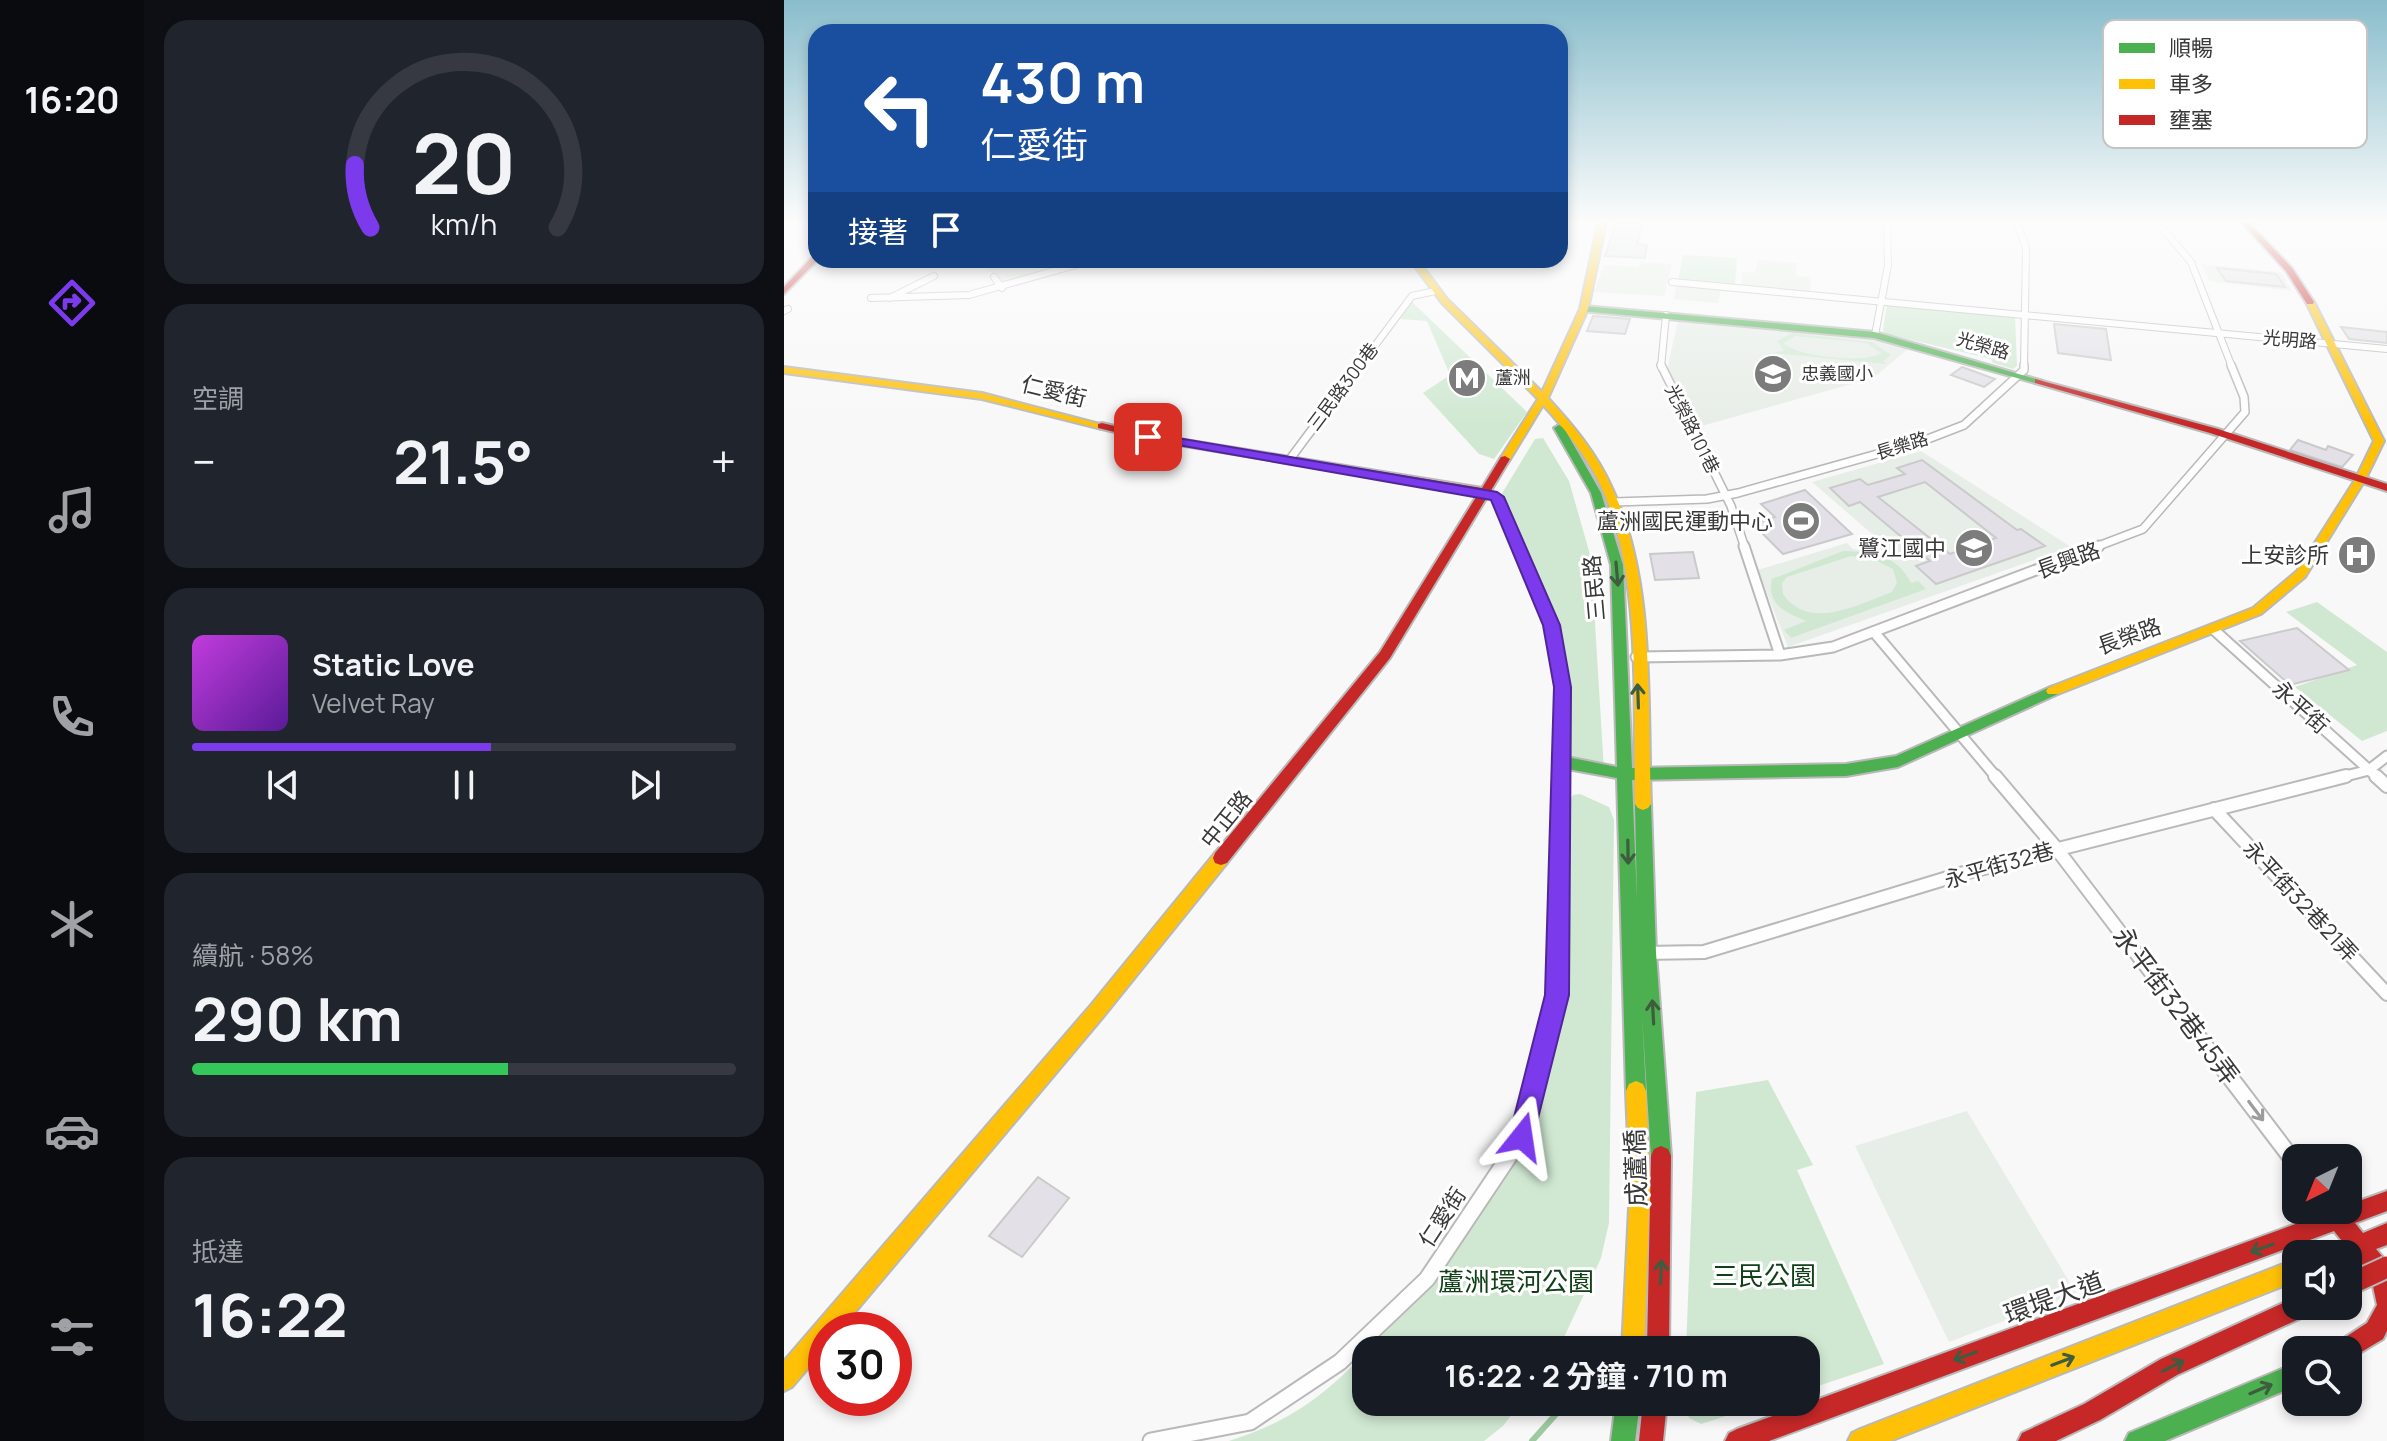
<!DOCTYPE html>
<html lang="zh-TW">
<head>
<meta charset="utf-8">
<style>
	:root { --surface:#171b24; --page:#20242c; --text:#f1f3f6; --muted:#9ea1a6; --line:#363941; --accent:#7c3aed }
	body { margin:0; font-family:Manrope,"Noto Sans TC",sans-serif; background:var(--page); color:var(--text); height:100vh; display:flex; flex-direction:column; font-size:30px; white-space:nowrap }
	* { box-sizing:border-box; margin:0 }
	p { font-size:26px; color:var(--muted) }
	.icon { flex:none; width:44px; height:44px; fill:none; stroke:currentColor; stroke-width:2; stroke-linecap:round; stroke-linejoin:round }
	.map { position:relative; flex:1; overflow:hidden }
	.details { display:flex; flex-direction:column; gap:20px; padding:20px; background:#0d0f14; width:640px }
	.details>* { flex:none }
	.hud { position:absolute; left:24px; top:24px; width:760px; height:244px; border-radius:24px; box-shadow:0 4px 12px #0003; background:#1a4fa0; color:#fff; overflow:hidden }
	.needle { width:52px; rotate:223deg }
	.tools { position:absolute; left:1498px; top:1144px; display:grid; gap:16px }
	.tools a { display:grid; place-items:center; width:80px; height:80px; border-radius:16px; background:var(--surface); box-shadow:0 4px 12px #0003; font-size:40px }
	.speed { position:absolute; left:24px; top:1312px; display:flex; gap:16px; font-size:40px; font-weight:700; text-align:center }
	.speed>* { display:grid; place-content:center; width:104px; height:104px; border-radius:50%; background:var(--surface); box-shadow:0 4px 12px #0003; line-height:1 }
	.speed .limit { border:12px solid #d22; background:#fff; color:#111 }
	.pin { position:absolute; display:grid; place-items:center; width:68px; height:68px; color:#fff; margin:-34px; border-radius:16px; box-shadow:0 4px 12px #0006 }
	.me { position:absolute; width:88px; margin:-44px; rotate:15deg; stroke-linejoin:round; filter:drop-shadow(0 0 6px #0008) }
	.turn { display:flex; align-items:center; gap:28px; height:168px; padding:0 40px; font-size:36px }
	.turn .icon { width:104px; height:104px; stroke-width:2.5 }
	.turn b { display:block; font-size:56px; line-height:68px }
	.then { display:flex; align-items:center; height:76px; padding:0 40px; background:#0003; gap:16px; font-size:30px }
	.big { font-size:60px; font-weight:700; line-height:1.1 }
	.details .tile { flex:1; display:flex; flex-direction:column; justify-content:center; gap:12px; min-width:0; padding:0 28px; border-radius:24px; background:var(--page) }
	.details .dial { align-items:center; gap:0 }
	.dial svg { height:208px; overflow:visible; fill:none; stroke:var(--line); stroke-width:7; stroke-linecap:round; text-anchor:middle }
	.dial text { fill:var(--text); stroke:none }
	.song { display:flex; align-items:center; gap:24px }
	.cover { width:96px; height:96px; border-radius:12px; background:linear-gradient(135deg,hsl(290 70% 55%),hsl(270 70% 35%)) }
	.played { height:8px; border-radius:4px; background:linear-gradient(90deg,var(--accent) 55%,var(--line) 55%) }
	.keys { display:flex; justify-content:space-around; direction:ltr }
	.heat { display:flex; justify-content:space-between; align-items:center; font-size:44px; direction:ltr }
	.charge { height:12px; border-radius:6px; background:linear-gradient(90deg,#34c759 58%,var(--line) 0) }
	.trip { position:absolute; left:568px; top:1336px; width:468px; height:80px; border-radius:24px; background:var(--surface); box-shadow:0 4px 12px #0003; font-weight:700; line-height:80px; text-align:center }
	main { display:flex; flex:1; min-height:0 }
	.tabs { display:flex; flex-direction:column; width:144px; justify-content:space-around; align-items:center; background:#090b0e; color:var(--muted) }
	.tabs .icon { width:56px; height:56px }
	.tabs .selected { color:var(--accent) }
	.tabs b { font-size:36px; color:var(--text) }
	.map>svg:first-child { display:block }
</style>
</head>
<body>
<main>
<nav class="tabs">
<b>16:20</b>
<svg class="icon selected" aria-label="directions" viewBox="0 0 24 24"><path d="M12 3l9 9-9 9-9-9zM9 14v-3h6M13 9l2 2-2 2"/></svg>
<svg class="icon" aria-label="music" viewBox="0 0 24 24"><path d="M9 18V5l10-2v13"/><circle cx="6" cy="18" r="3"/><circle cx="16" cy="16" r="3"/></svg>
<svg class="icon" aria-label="phone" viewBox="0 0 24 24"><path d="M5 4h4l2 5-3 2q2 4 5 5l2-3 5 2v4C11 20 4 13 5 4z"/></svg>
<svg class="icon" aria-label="climate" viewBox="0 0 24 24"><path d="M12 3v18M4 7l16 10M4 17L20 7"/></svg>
<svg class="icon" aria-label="car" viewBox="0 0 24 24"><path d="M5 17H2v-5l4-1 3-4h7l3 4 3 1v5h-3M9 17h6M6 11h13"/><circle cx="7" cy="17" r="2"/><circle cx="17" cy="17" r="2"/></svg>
<svg class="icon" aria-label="filters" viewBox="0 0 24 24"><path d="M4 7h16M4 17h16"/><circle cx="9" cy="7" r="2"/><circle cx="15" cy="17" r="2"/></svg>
</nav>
<section class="details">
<div class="tile dial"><svg viewBox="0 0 100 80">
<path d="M14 69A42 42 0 1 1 86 69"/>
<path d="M14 69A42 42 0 0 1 8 45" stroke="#7c3aed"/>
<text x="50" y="56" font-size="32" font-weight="700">20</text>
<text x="50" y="72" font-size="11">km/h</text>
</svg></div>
<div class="tile"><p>空調</p>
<div class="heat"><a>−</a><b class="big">21.5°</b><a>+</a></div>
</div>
<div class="tile">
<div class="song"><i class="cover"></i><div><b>Static Love</b><p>Velvet Ray</p></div></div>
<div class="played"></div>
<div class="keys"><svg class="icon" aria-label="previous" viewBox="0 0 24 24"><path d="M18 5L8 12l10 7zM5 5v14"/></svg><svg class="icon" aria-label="pause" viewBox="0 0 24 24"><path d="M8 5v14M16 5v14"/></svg><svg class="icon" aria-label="next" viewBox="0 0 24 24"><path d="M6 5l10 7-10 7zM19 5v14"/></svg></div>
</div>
<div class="tile"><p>續航 · 58%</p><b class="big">290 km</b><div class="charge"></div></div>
<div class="tile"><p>抵達</p><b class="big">16:22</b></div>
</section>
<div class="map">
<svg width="1603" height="1441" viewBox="0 0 1603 1441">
	<rect width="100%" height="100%" fill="#f7f8f7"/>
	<path fill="#e7ede7" d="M932 223H1100L1102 231Z
		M191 260H299L222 284Z
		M974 260 1013 263 1012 276 1027 277 1026 292 957 286 959 272 971 273Z
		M856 262 888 264 880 296 810 292 820 265 854 267Z
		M1417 264 1497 272 1508 291 1426 281Z
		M898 285 937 289 934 303 890 299 892 287Z
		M894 321 1097 341 1124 349 1089 378 914 427 883 370Z
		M1137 451 1287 547 1004 647 974 570 1063 543 1069 549 1089 552 1102 546 1028 482Z
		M1183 1111 1292 1293 1165 1342 1071 1146Z"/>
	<path fill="#d0e8d2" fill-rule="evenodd" d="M899 255 953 258 951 285 894 281Z
		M628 302 743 412 710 459 695 454 639 393 666 375 643 321 616 319Z
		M1103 304 1231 316 1233 366 1229 369 1209 363 1207 359 1103 334 1099 331Z
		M1008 333 1088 342 1107 355 1099 361 1102 364 988 353 1000 351 993 341ZM1011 336 1082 343 1097 353C1085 364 1011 357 1000 343Z
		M759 438 785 481 807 558 820 770 779 762 772 626 717 495 751 439Z
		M1059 551C1087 552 1114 555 1127 583L1134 581 1142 589 1007 638 1000 630 1022 621C1002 612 982 605 988 579ZM1067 556 1091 560 1109 569 1113 583 1108 592C1075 604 1025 632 999 594L998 583 1003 577Z
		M1533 602 1603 652V731L1578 741 1511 687 1573 665 1502 612Z
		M796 794 825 807 830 820 825 1223 817 1258 774 1350H584C679 1250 769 1138 779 994 783 932 781 868 783 805L789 795Z
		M984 1080 1029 1165 1013 1170 1100 1364 1022 1390V1350H902L912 1092Z
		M582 1352V1402H737L719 1426 700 1441H445C505 1422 539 1397 582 1352Z
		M986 1402 917 1424 905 1418 900 1403Z"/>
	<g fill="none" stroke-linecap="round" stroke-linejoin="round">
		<path stroke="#9dcaa1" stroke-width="6" d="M748 1441 782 1403"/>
	</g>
	<path fill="#e3e1e7" stroke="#cacacb" stroke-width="2" fill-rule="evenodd" d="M832 223 859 224 853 244 863 245 861 258 821 256Z
		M1433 268 1492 274 1501 287 1442 281Z
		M809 316 846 319 841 334 803 331Z
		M1270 324 1322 329 1327 360 1274 353Z
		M1557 327 1603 332V343L1565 339Z
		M1178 367 1211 379 1200 387 1167 375Z
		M1514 440 1542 450 1544 446 1569 455 1558 467 1506 450Z
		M1138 460 1233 530 1237 529 1261 546 1152 584 1132 566 1146 561 1076 502 1065 506 1046 488 1076 479 1084 485 1121 474 1113 468ZM1141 482 1212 538 1166 554 1094 497Z
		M1021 490 1068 534 999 554 969 524 991 517 977 504Z
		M909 552 915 578 871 580 866 554Z
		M1513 628 1565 670 1506 685 1456 641Z
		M254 1177 285 1198 238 1257 205 1236Z"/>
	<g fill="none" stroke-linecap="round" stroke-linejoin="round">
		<g stroke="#b8b9b8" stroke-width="8">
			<path id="street-far4" d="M1233 223 1242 248 1240 367
				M1374 223 1407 262 1448 367
				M210 277 218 288
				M888 282 1603 349
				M87 298 185 295 309 260
				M106 298 150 276
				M0 311 4 309
				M1091 335 1104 265 1103 223
				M575 367 628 296 651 291
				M877 367 882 315"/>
		</g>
		<g stroke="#b8b9b8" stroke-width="10">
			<path id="street-far3" d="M877 365 947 506 961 548
				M506 459 576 365
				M701 492 713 497 735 548
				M830 502 923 499 954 493 1136 442 1180 425 1240 370V365
				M1309 548 1359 529 1461 412 1460 397 1447 365"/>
		</g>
		<g stroke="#b8b9b8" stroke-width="13">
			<path id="street-far2" d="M734 546 768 625 779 687 778 778
				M960 546 996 655
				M1429 629 1594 778
				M1090 632 1213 778
				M852 657 996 655 1049 647 1315 546
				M1554 778 1585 770 1603 756"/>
		</g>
		<g stroke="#b8b9b8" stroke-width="16">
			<path id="street-far1" d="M1211 776 1272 848 1441 1070
				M1592 776 1603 786
				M1430 809 1603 994
				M860 953 920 952 1180 873 1562 776
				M754 1070 773 995 778 776"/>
		</g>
		<g stroke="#b8b9b8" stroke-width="19">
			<path id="street" d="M1439 1068 1512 1164
				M367 1441 466 1422 556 1362 643 1279 738 1137 755 1068"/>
		</g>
		<g stroke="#b8b9b8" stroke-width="4">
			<path id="fast" d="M800 306 1091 332 1259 381 1251 383 1090 338 797 311V307Z
				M775 425 780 428 817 493 839 565 848 768 1062 764 1112 756 1264 688 1269 686 1276 691 1274 694 1114 767 1062 776 848 780 853 901 851 804 854 800 859 798 864 800 867 804 872 953 887 1156 884 1163 877 1166 870 1163 867 1156 858 1015 862 1091 859 1098 852 1101 845 1098 842 1091 833 778 778 768 773 766 771 762 773 758 778 756 833 767 827 565 807 493 770 428Z
				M1512 1363V1386L1381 1441H1341L1345 1433Z
				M832 1402H856L851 1441H827Z"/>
		</g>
		<g stroke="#b8b9b8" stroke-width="4">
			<path id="slow" d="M814 223H822L804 309 764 398C789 425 813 454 828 488 872 581 863 703 867 804L864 808 859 810 854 808 851 804C849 705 859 575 816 484 802 455 781 429 759 405L725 461H717L716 459 754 399 658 303 626 260H634L663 299 758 392 796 309Z
				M1523 300 1530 302 1600 441 1581 480 1521 577 1477 614 1274 694H1264L1262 691 1264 688 1469 608 1513 571 1571 480 1590 441 1522 302Z
				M0 367 198 393 323 426 318 429 198 399 0 373Z
				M437 851 443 853 445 858 443 863 319 1017 56 1330H42V1347L8 1387 0 1391V1361L307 1005 431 853Z
				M852 1081 859 1084 862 1091 866 1188 860 1350H838L846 1188 842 1091 845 1084Z
				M1512 1259V1281L1106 1441H1064L1068 1433 1076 1429Z"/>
		</g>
		<g stroke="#b8b9b8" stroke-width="4">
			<path id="jam" d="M1458 223H1465L1508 268 1530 302 1529 304H1523L1502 271Z
				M29 256H32V260H34L0 294V287Z
				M1251 379 1434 429 1603 484V491L1426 433 1251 383Z
				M318 423 364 434 698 488 717 457 721 456 726 459 606 658 443 863 437 865 431 863 429 858 431 853 596 652 694 494 364 440 314 428V424Z
				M877 1146 884 1149 887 1156 885 1350H863L867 1156 870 1149Z
				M1603 1191V1211L1571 1223 1579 1233 1603 1223V1245L1592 1249 1603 1262V1331L1599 1339 1564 1360V1350H1551L1554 1342 1583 1323 1593 1305 1587 1277 1571 1257 1564 1260V1254H1541L1544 1246 1558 1241 1550 1231 985 1441H941L945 1433 953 1429 1550 1210H1564V1205Z
				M1512 1297V1306H1529L1526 1314 1393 1375 1316 1420 1272 1441H1234L1238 1433 1300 1404 1377 1359Z
				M859 1402H883L879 1441H855Z"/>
		</g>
		<use href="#street-far4" stroke="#fefefe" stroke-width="6"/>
		<use href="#street-far3" stroke="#fefefe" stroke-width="7"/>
		<use href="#street-far2" stroke="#fefefe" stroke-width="9"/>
		<use href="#street-far1" stroke="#fefefe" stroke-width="12"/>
		<use href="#street" stroke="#fefefe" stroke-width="15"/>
		<use href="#fast" fill="#4caf50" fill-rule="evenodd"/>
		<use href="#slow" fill="#ffc107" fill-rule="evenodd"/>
		<use href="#jam" fill="#c62828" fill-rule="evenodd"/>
		<g stroke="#b8b9b8" stroke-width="25" stroke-linecap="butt">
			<path id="jam-bridge" d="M1564 1285 1603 1267"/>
		</g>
		<use href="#jam-bridge" stroke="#c62828" stroke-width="21"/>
	</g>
	<defs><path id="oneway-shaft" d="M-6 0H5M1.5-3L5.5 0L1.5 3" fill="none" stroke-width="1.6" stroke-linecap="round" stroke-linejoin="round" transform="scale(2)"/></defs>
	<g stroke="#3e5c3f">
		<use href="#oneway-shaft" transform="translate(833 574) rotate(85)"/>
		<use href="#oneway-shaft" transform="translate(854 696) rotate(-92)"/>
		<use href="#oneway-shaft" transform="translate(844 852) rotate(89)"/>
		<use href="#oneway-shaft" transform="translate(869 1012) rotate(-93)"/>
		<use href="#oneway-shaft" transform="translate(1478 1248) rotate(160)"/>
		<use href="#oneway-shaft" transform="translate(877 1272) rotate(-88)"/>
		<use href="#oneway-shaft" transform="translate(1181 1356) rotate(160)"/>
		<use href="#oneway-shaft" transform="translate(1279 1361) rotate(-21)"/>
		<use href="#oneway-shaft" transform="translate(1389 1366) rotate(-27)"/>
		<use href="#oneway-shaft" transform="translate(1477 1389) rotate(-23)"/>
	</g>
	<use stroke="#9b9c9b" href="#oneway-shaft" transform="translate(1472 1111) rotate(53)"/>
	<linearGradient id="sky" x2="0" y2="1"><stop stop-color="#8abdcc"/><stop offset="0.52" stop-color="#fbfcfb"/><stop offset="1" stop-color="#fbfcfb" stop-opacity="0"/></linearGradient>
	<rect width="1603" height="425" fill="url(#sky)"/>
	<path fill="#7c3aed" stroke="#51269a" stroke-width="2" d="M364 433 713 492 720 497 776 625 787 687 785 995 747 1146 738 1150 729 1146 725 1137 761 995 770 687 759 625 707 500 360 439 358 437Z"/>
	<defs>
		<g id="school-disc" transform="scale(2)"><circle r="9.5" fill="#7b7c7b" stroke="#fff"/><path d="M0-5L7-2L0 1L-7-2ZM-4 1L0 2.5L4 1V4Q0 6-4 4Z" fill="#fff"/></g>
		<g id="metro-disc" transform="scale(2)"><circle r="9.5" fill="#7b7c7b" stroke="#fff"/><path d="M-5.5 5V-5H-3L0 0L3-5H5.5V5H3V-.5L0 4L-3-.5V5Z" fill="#fff"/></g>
		<g id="stadium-disc" transform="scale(2)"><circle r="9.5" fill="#7b7c7b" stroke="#fff"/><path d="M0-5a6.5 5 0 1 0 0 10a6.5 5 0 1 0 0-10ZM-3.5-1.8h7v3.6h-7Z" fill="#fff"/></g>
		<g id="hospital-disc" transform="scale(2)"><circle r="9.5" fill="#7b7c7b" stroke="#fff"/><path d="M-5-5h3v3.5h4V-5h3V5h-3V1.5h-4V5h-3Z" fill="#fff"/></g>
	</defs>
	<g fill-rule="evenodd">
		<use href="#school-disc" x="989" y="374"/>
		<use href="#metro-disc" x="683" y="378"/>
		<use href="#stadium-disc" x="1017" y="521"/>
		<use href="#school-disc" x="1190" y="548"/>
		<use href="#hospital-disc" x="1573" y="555"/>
	</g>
	<g text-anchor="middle" stroke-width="6" stroke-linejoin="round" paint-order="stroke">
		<g font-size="18" fill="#383938" stroke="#fff">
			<text transform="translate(1506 340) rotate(5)" y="6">光明路</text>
			<text transform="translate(1199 346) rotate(16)" y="6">光榮路</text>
			<text transform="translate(559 387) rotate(-53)" y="6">三民路300巷</text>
			<text transform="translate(908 429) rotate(63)" y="6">光榮路101巷</text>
			<text transform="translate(1118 446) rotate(-17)" y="6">長樂路</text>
		</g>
		<g font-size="18" fill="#383938" stroke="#fff" text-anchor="start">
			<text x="1017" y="380">忠義國小</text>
			<text x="711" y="384">蘆洲</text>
		</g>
		<g font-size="22" fill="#383938" stroke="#fff">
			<text transform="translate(270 391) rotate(14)" y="8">仁愛街</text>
			<text transform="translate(1284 560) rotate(-20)" y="8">長興路</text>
			<text transform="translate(810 588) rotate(-95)" y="8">三民路</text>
			<text transform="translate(1345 636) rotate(-20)" y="8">長榮路</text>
			<text transform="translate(1517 707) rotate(42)" y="8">永平街</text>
			<text transform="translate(442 819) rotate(-51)" y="8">中正路</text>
			<text transform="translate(1215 865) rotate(-16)" y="8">永平街32巷</text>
			<text transform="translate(1517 901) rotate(47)" y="8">永平街32巷21弄</text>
			<text transform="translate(658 1217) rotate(-57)" y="8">仁愛街</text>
		</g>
		<g font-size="22" fill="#383938" stroke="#fff" text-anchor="end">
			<text x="989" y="529">蘆洲國民運動中心</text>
			<text x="1162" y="556">鷺江國中</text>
			<text x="1545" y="563">上安診所</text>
		</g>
		<g font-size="26" fill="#383938" stroke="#fff">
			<text transform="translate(1392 1006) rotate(53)" y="9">永平街32巷45弄</text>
			<text transform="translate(852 1168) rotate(-92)" y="9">成蘆橋</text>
			<text transform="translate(1270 1298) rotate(-20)" y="9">環堤大道</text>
		</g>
		<g font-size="26" fill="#124019" stroke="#fff">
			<text x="980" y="1285">三民公園</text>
			<text x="732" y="1291">蘆洲環河公園</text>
		</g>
	</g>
	<rect x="1319" y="20" width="264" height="128" rx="12" fill="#fff" stroke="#c3c4c3" stroke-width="2"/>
	<rect x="1335" y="43" width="36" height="10" fill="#4caf50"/>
	<rect x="1335" y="79" width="36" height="10" fill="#ffc107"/>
	<rect x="1335" y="115" width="36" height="10" fill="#c62828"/>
	<g font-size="22" fill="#383938">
		<text x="1385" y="56">順暢</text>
		<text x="1385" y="92">車多</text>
		<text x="1385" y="128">壅塞</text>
	</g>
</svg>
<div class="tools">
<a><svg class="needle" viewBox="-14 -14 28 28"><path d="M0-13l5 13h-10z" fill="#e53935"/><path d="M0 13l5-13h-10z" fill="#9ea1a6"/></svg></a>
<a><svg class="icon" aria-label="sound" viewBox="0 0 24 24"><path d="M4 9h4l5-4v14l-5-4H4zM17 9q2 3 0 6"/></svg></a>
<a><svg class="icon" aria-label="search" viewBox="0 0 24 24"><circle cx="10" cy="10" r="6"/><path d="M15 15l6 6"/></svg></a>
</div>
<div class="speed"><div class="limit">30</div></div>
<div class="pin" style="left:364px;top:437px;background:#d93025"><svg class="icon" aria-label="arrive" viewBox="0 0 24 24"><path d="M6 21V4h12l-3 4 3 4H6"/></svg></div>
<svg class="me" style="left:738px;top:1137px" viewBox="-20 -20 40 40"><path d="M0-17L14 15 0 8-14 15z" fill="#7c3aed" stroke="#fff" stroke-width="4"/></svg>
<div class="trip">16:22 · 2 分鐘 · 710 m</div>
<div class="hud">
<div class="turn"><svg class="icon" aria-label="left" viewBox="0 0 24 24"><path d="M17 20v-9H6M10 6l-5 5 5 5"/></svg><div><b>430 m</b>仁愛街</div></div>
<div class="then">接著<svg class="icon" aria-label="arrive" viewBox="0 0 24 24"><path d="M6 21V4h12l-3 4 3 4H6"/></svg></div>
</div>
</div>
</main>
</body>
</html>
